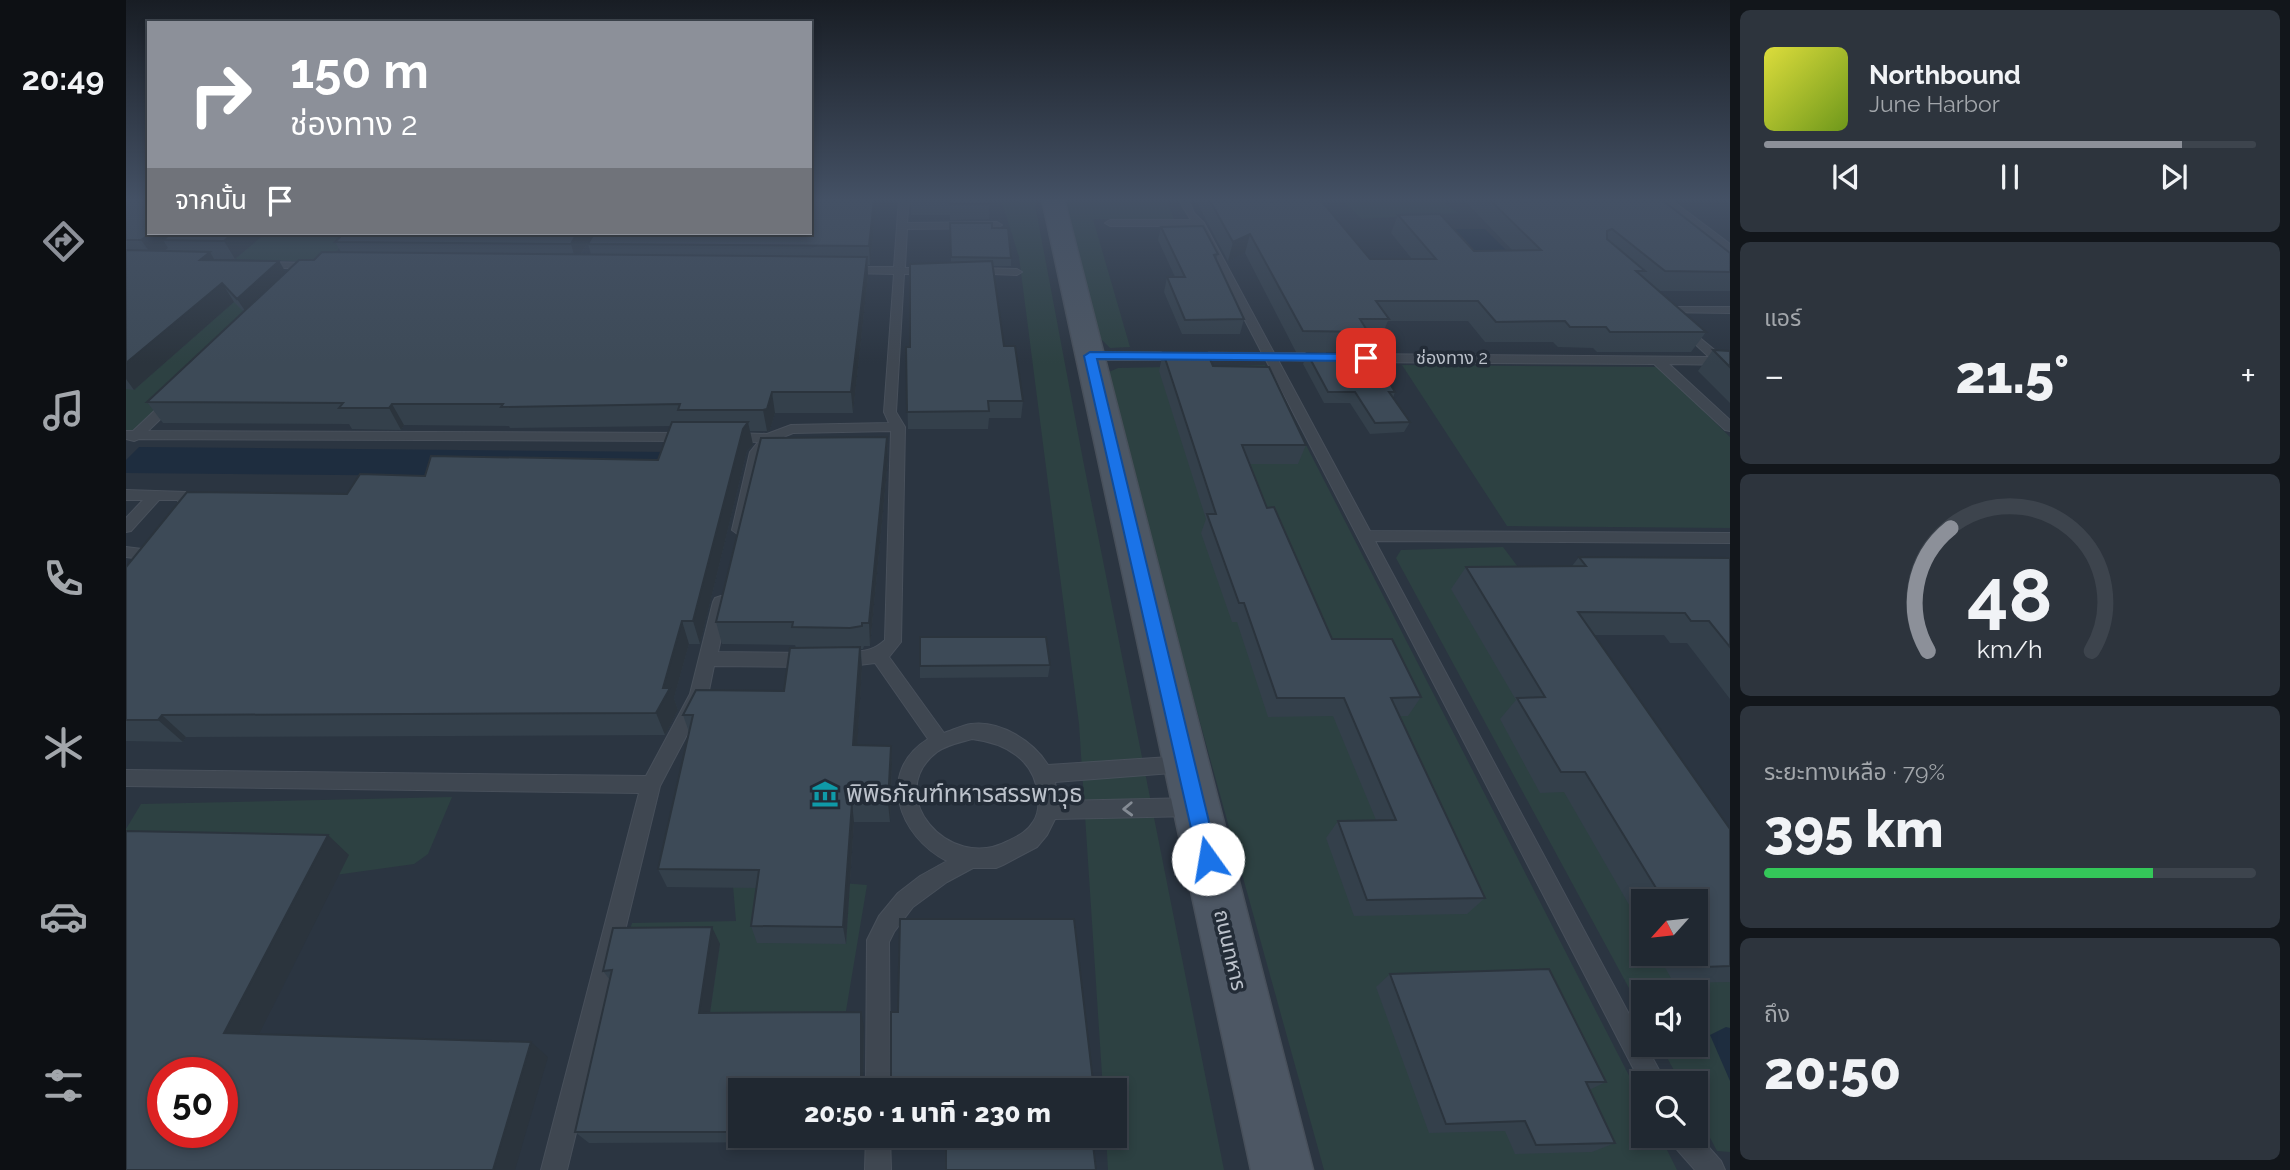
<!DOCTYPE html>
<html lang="th">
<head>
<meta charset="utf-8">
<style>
	:root { --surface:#202831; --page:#2d343d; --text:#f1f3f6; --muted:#a2a6ab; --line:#3d444d; --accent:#8c9099 }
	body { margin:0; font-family:Raleway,"Noto Sans Thai",sans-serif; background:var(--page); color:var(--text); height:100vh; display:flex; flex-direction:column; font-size:26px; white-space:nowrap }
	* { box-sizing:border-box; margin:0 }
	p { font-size:23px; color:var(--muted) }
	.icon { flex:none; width:38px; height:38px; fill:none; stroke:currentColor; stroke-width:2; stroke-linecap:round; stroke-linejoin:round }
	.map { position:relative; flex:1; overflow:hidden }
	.panel { display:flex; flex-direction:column; gap:10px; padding:10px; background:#12161b; width:560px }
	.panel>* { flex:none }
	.banner { position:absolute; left:21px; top:21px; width:665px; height:214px; border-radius:0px; box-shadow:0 4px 10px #0003,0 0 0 2px var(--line); background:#8c9099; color:#fff; overflow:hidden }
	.needle { width:46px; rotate:243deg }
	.buttons { position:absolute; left:1505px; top:889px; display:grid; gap:14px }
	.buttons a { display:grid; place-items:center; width:77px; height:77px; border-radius:0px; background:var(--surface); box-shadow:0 4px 10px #0003,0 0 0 2px var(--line); font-size:35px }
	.speed { position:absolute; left:21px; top:1057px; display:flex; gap:14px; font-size:35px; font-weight:700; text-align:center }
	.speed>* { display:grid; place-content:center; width:91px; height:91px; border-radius:50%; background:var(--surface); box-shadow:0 4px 10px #0003,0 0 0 2px var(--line); line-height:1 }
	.speed .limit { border:10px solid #d22; background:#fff; color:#111 }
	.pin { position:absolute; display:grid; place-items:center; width:60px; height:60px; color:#fff; margin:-30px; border-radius:14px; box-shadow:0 4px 10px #0006 }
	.me { position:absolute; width:77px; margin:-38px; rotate:347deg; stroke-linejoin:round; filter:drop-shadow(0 0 5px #0008) }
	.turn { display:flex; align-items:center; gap:24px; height:147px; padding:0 28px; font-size:32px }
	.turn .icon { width:91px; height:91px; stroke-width:2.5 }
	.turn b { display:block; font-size:49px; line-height:60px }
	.then { display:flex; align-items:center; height:66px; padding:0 28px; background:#0003; gap:14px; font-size:26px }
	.big { font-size:52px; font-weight:800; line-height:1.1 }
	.panel .card { flex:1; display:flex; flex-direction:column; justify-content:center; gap:10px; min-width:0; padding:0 24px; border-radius:10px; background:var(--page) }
	.panel .dial { align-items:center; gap:0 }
	.dial svg { height:182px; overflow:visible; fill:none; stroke:var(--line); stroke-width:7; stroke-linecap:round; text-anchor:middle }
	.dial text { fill:var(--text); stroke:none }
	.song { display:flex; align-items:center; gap:21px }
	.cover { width:84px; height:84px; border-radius:10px; background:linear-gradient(135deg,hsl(60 70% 55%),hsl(80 70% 35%)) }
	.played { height:7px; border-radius:4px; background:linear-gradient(90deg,var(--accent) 85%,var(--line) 85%) }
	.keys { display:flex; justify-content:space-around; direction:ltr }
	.heat { display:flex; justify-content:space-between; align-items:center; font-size:38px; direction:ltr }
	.charge { height:10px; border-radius:5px; background:linear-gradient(90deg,#34c759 79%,var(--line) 0) }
	.trip { position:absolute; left:602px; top:1078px; width:399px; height:70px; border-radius:0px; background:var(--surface); box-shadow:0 4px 10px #0003,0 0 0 2px var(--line); font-weight:800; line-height:70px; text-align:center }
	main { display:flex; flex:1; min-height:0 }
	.tab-bar { display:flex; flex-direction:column; width:126px; justify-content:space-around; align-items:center; background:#0d1014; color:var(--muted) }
	.tab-bar .icon { width:49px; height:49px }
	.tab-bar .on { color:var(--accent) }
	.tab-bar b { font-size:32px; color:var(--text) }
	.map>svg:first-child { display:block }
</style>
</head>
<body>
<main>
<nav class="tab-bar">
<b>20:49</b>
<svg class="icon on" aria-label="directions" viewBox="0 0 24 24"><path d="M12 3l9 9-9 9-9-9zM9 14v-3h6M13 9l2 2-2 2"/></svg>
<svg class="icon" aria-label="music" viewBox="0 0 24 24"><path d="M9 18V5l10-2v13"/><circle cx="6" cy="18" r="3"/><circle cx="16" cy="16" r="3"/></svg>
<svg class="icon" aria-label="phone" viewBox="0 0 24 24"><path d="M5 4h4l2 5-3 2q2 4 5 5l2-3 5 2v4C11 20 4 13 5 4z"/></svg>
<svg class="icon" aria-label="climate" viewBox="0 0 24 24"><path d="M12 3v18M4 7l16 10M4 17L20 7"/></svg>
<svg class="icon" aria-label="car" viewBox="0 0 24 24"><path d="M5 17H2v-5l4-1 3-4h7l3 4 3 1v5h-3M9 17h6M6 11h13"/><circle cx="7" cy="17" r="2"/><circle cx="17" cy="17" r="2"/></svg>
<svg class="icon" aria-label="filters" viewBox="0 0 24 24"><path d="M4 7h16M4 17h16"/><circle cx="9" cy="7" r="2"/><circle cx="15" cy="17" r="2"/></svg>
</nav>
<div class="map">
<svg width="1604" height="1170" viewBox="0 0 1604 1170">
	<rect width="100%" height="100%" fill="#2b3541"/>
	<path fill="#2d4142" d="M875 199H908L957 460 1098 1170H982L980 1136H989V1090H977L953 724 893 257Z
		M937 199H1041L1048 220 967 219 1004 347 984 348 968 332Z
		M1214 199H1314L1332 213 1236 219Z
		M133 233H230L199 262 106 259Z
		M170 273 10 430H0V296Z
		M1139 365 1517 1103V1136H1534L1551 1170H1198L980 383 983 372 992 368Z
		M1276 365 1533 367 1604 437V528L1381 526Z
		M1377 547 1416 599 1517 904V954H1546L1604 966V1152L1591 1151 1570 1111V1083H1555L1534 1045H1570V992H1517V1014L1270 558 1275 550Z
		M326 797 302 854 288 864 202 876 0 864V829L15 804Z
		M606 874 741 885 713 1053 470 1042 506 923 610 921Z"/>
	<path fill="#1e2d3f" d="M1315 229H1359L1393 263H1346Z
		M13 447 544 452 532 478 0 473V460Z
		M1600 1027 1604 1028V1081L1584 1035Z"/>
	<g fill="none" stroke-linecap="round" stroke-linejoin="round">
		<g stroke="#48505b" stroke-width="2">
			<path id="service" d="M773 199H783L781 223 871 222 876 225 871 228 781 229 779 268H806L811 271 806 274H778L770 412 779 427 775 642 763 657 818 733C827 730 837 725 845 724 875 720 908 742 922 765L1059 756 1066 758 1068 764 1066 770 1059 772 929 782 932 801 1068 798 1075 801 1078 807 1075 813 1068 816 929 819 921 835 911 847 877 865 870 868H847L821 882 787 907 768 932 763 942 764 1090H740L741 940 753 916 772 893 794 876 821 861C773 837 749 772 802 739L749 663 717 667 711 665 708 660 711 655C731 649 743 655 759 640L765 431 667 433 648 441 638 453 620 530 613 535 606 530 624 452 632 442 603 441 596 437 603 433 641 434 665 425 763 423 758 412 768 274 723 273 718 270 723 267H768ZM846 739C879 743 909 759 912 796 913 804 912 815 907 822 901 832 892 836 882 841 822 873 756 794 811 752 820 745 836 742 846 739Z
				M1052 199H1062L1068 213 1078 223 1148 353H1199L1205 357 1199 361 1152 360 1244 531 1604 533V543L1249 541 1540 1083H1517V1087L1140 360H964L958 356 964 352 1136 353 1070 226H984L979 223 984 220H1065Z
				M1533 199H1544L1604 244V252Z
				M135 262 187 263 192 266 187 269 131 267 130 265Z
				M846 268 891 269 896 272 891 275 842 273V269Z
				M1538 307H1604V313L1534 312 1532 310Z
				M1557 324 1597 357H1604V365L1543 364 1604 420V431L1599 430 1528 364 1229 362 1223 358 1229 354 1583 357 1553 329V325Z
				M45 398 51 402 49 405 22 431 560 433 567 437 560 441 13 439 8 441 0 439V431H7L41 399Z
				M0 490 60 492 72 504 67 518H57L55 515 57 505 51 500H33L5 531 0 532V518L17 500H0Z
				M0 547 32 551 40 556 32 561 0 557Z
				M595 596 601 598 603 602 592 652 684 653 690 655 693 660 690 665 684 667 588 666 582 695 534 786 441 1170H415L513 793 0 786V770L520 776 564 694 587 602 589 598Z
				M1570 1133 1595 1161 1599 1170H1569L1547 1145 1543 1136H1570Z
				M740 1136H764L765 1170H739Z"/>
		</g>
		<g stroke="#48505b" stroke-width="3">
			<path id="secondary" d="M916 199H938L1187 1170H1125Z"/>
		</g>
		<use href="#service" fill="#3f4751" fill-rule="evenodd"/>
		<use href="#secondary" fill="#4d5764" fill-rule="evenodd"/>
	</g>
	<path fill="#34404b" d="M0 199 23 233H140L109 259H88L89 260 153 261 160 273 188 260 215 252 209 242 218 233H467L455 254H465L462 244 684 199H751L744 265H742V276L727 413H649L644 430 641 431H624L627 445 621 451 574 644H563L548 698 552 710 539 735 60 737 57 742 0 741V565L1 566 221 494 299 476 532 460 545 426 384 428 383 426 278 425 275 430 226 429 223 424 37 423 21 402 118 312 108 302 8 390 0 389Z
		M785 199H863V219L824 220V215H785Z
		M1069 199H1203L1201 207 1244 259H1286L1265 233 1272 215 1348 251 1386 250 1337 199H1535L1604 253V291H1533L1580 332 1565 352H1471L1467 348 1432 347 1427 342H1359L1342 321H1262L1254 339H1239L1234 352H1170L1119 253 1102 261Z
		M824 223 866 228 885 258V266H867L878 346 897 401 895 418H863L862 429H782L780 347H784L825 263Z
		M1035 227 1092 254 1090 260 1118 319 1114 334H1056L1038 292 1041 277H1049L1032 240Z
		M1587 350 1604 351V403L1572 371Z
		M1037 352 1087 366 1180 445 1172 464H1124L1141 508 1206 639 1295 697 1282 716H1274L1359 898 1341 914 1228 916 1200 838 1212 821 1250 820 1207 716 1142 717 1111 622H1106L1075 533 1080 519 1033 371Z
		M1181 353 1269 392 1267 398 1284 422 1278 432 1244 434 1224 403H1198L1177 364Z
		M761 437 762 460 744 646H738L737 649H735L736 668 731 745 765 746 766 765 764 822H728L720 944 631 943 625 926 631 888 541 887 532 869 563 732 557 715 658 691 670 648 669 645 596 644 590 622Z
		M1453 557 1604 558V699L1561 643H1544L1538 635H1468L1604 829V982L1548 983 1531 954H1570V901H1517V929L1438 792 1414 793 1374 719 1390 700 1325 589 1340 567 1446 566Z
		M794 637 924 665 922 677 794 678Z
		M594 944 584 1013 738 1026 737 1080 968 1090H614V1136H732L731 1142 463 1143 449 1132 484 980 477 971Z
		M1264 974 1480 1082 1463 1090 1489 1143 1466 1152 1389 1154 1379 1131 1303 1133 1250 987Z"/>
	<path fill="#2b343d" d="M748 199H751L744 265 743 246Z
		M25 233H62L37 240 42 248 28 258 15 240Z
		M107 233H140L109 259 98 241Z
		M451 233H467L450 262 445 244Z
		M1124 234 1119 253 1102 261 1107 242Z
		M84 252 95 271 74 260Z
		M741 257 742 276 727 413 725 392Z
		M153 261 164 280 124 318 111 299Z
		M96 283 108 302 8 390 0 379V363Z
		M646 392 649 413 644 430 641 431 637 410Z
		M266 404 278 425 275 430 263 408Z
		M622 422 627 445 621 451 574 644 567 621 617 429Z
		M761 437 762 460 744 646 743 623Z
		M556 621 563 644 548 698 552 710 539 735 530 713Z
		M734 647 736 668 730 765 727 745Z
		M36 715 60 737 57 742 32 720Z
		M765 746 766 765 764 822 762 803Z
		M726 803 728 822 720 944 717 927Z
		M202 835 223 855 126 1048 98 1033Z
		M586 927 594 944 582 1027 573 1013Z
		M735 1012 738 1026 737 1090 735 1078Z
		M405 1042 422 1057 389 1170H367Z"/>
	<path fill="#3d4a57" stroke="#2b343d" stroke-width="2" fill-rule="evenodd" d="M0 199H23V233H25L15 240H0Z
		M684 199H748L743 246 462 244 468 233H684Z
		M785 199H863L864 204H824V200H785Z
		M1083 199H1194L1244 259H1310L1272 215 1314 214 1348 251 1415 250 1363 199H1535L1604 253V272L1539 271 1486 229 1481 231V239L1519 271H1510L1580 332H1484L1480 327H1444L1439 321 1370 322 1352 301H1250L1263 319H1234L1242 332 1177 331 1124 234 1107 242Z
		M824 223H866V228H882L885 258 825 257Z
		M1077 226 1092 254 1088 255 1118 319 1059 320 1041 277H1059L1035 227Z
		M45 233H107L98 241 37 240Z
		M218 233H451L445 244 209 242Z
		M0 250 84 252 74 260 153 261 111 299 96 283 0 363Z
		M196 252 741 257 725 392H646L641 409 637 410H552L554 404 375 407 377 404H266L263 408H213L217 403 21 402 173 260H188Z
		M866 261 878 346H889L897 401H862L863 411 781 412 780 347H784V264Z
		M1587 350 1604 351V367Z
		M1037 352H1081L1087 366 1143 367 1180 445H1116L1141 508 1148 507 1206 639H1266L1295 697 1265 698 1359 898 1241 900 1212 821 1270 820 1218 698H1151L1118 603H1113L1081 514H1090Z
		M1181 353 1246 354 1269 392H1263L1284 422 1249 423 1229 392H1202Z
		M546 422H622L617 429 567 621H556L537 688H544L530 713 36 715 32 720H0V567L61 492 221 494 234 474 299 476 305 456 532 460Z
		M761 437 743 623H736V626L724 628 666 627 667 622H590L635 438Z
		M1453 557 1604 558V647L1583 621H1565L1559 613 1452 612 1604 829V966L1578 967 1570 954V901H1538L1459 772H1435L1391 698 1419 697 1340 567 1460 566Z
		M794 637H920L924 665 794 666Z
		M734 647 727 745 765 746 762 803H726L717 927 625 926 633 870 532 869 567 715H557L570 690 658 691 664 648Z
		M0 831 202 835 98 1033 405 1042 367 1170H0ZM37 1073H96V1132H37Z
		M774 919H948L968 1090H614V1132H449L486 970 477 971 487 928 586 927 573 1013 735 1012V1078L738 1080H762L765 1078V1012H772Z
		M1423 969 1480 1082H1460L1489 1143 1410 1145 1399 1121 1320 1124 1264 974Z
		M820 1136H966L970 1170H820Z"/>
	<defs><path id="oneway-chevron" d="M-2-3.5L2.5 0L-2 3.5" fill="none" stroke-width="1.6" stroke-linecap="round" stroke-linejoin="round" transform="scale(1.75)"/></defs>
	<use stroke="#848b94" href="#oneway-chevron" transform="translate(1002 809) rotate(178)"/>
	<linearGradient id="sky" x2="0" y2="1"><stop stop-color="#181d24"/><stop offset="0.55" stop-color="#445165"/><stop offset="1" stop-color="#445165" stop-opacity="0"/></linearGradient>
	<rect width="1604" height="363" fill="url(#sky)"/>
	<path fill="#1a73e8" stroke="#114b97" stroke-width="2" d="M964 352 1240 354 1246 358 1240 361 971 359 1092 859 1089 866 1082 869 1075 866 1072 859 958 356Z"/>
	<defs>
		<g id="museum-bare" transform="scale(2.1)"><path d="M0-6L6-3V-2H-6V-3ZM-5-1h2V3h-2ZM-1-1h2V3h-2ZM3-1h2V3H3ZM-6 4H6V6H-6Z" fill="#0f9aa8" stroke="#232c37" stroke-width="2.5" paint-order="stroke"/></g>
	</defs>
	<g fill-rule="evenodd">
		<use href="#museum-bare" x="699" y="794"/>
	</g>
	<g text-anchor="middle" stroke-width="7" stroke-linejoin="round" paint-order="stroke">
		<g font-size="18" fill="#bcc2cb" stroke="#232c37">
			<text x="1326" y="364">ช่องทาง 2</text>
		</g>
		<g font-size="21" fill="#bcc2cb" stroke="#232c37">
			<text transform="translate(1104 950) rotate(77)" y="7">ถนนทหาร</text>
		</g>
		<g font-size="24" fill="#bcc2cb" stroke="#232c37" text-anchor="start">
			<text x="720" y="802">พิพิธภัณฑ์ทหารสรรพาวุธ</text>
		</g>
	</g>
</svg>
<div class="buttons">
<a><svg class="needle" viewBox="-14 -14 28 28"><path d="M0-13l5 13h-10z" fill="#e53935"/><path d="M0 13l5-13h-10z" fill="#a2a6ab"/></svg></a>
<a><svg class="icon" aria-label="sound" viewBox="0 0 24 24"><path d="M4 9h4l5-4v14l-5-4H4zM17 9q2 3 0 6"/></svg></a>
<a><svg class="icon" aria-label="search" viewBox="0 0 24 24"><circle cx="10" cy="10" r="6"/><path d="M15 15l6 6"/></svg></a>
</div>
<div class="speed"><div class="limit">50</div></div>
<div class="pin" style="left:1240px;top:358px;background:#d93025"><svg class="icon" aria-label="arrive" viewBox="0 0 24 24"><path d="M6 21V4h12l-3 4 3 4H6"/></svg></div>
<svg class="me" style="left:1082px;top:859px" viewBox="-20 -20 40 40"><circle r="19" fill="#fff"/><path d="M0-13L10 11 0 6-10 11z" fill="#1a73e8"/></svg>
<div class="trip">20:50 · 1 นาที · 230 m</div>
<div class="banner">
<div class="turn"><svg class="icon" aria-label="right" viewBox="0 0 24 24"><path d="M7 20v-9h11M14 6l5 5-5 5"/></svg><div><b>150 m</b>ช่องทาง 2</div></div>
<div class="then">จากนั้น<svg class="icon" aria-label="arrive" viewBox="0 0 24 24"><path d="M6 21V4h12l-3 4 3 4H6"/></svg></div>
</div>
</div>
<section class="panel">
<div class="card">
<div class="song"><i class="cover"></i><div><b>Northbound</b><p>June Harbor</p></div></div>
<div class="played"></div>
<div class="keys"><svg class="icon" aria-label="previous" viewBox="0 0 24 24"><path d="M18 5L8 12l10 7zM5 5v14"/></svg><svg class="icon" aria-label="pause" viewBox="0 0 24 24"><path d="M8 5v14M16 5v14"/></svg><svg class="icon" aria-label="next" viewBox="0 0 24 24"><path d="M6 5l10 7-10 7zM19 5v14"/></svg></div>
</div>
<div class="card"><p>แอร์</p>
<div class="heat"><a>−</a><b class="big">21.5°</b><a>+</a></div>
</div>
<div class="card dial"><svg viewBox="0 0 100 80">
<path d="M14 69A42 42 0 1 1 86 69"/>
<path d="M14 69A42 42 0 0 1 24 15" stroke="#8c9099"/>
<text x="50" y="56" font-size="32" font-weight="700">48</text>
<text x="50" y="72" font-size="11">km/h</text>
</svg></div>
<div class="card"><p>ระยะทางเหลือ · 79%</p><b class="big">395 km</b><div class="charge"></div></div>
<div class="card"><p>ถึง</p><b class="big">20:50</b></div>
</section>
</main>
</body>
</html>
